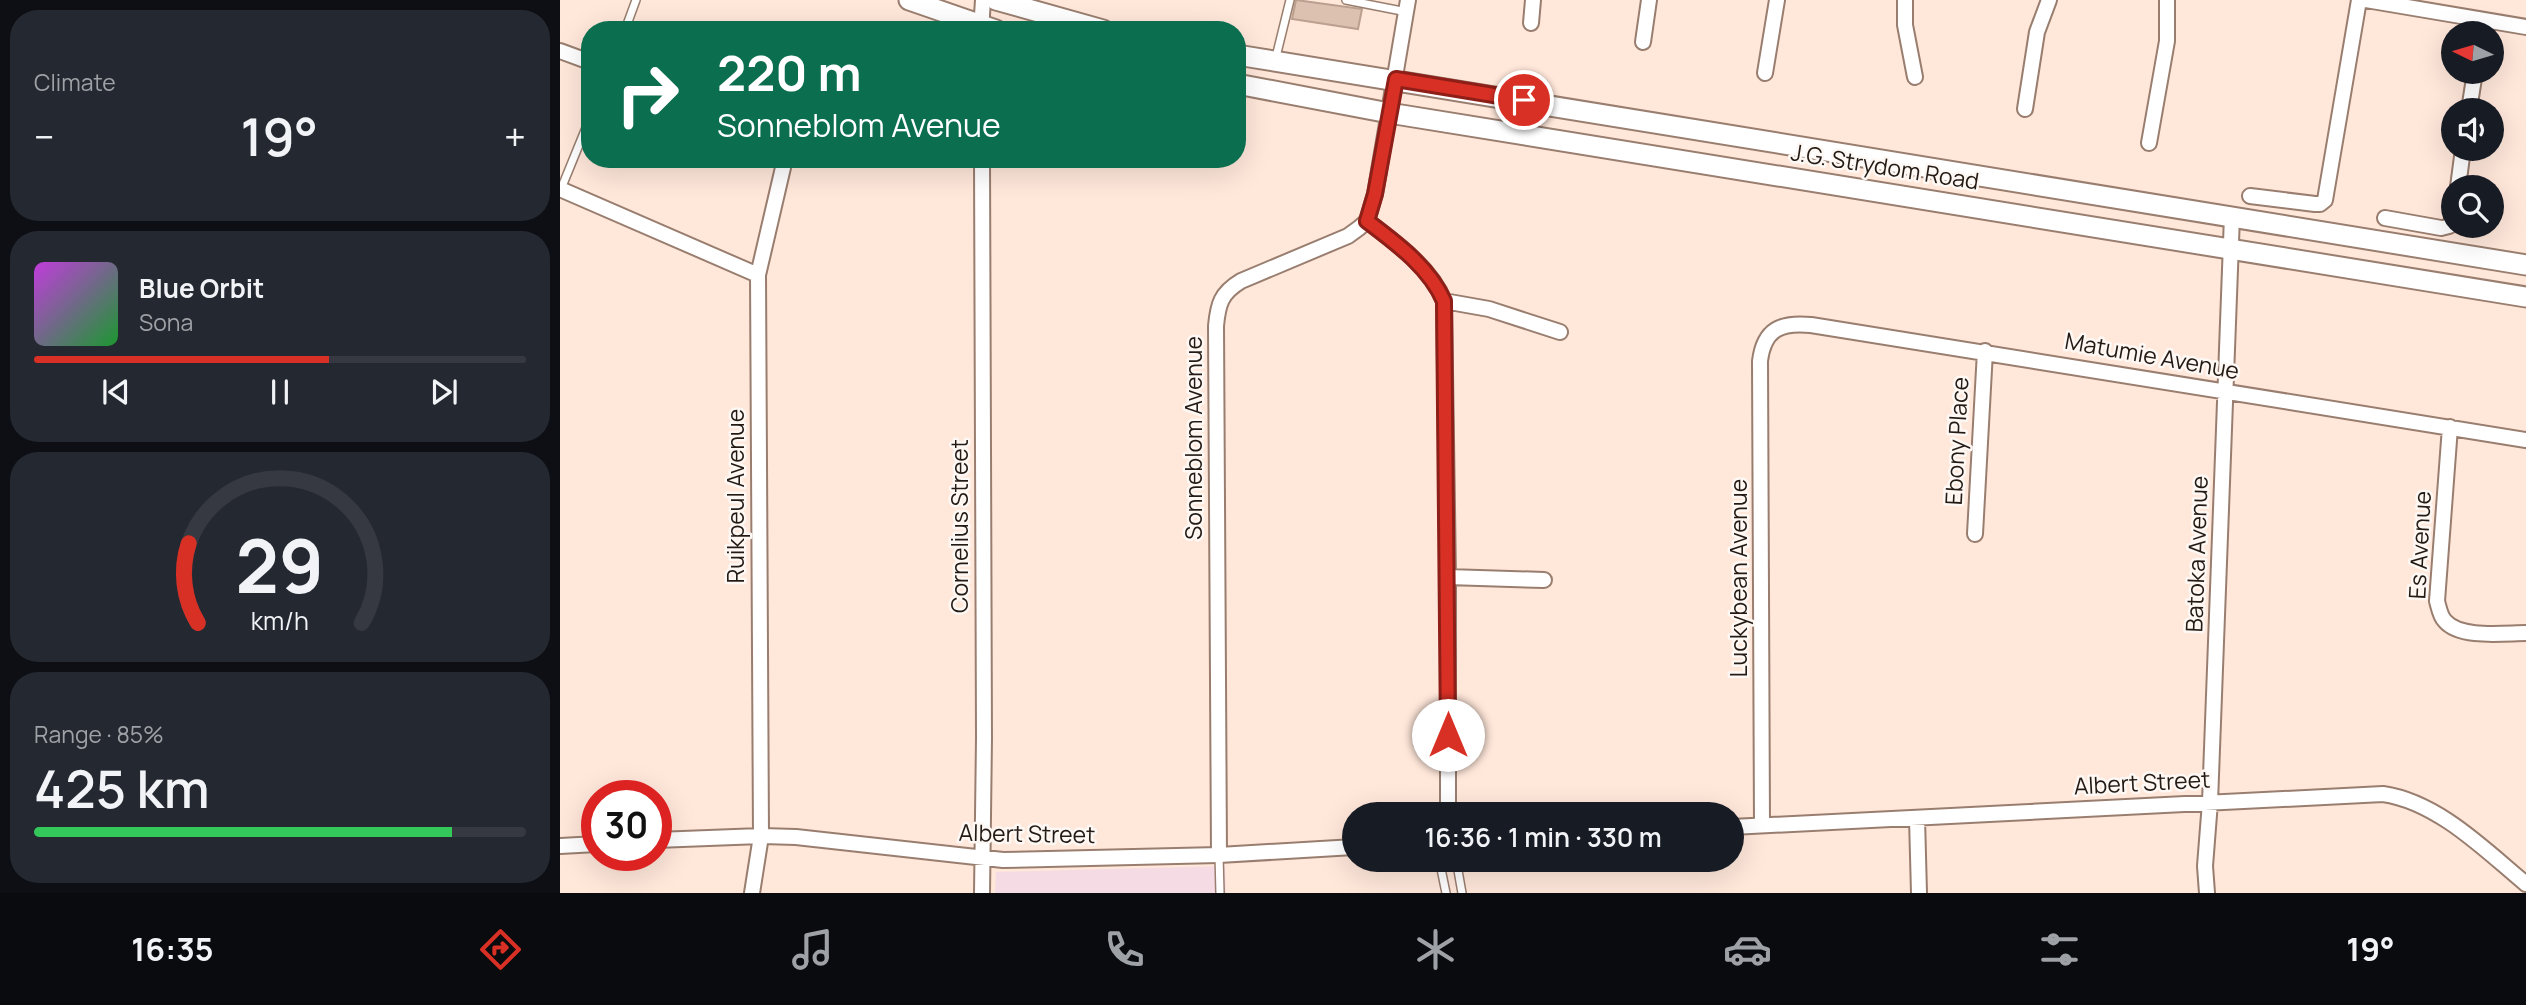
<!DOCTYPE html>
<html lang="en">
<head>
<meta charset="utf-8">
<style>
	:root { --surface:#171b24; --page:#242831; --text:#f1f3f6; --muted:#9ea1a6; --line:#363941; --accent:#d93025 }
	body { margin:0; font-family:Manrope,sans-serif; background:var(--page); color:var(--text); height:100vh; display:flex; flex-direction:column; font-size:26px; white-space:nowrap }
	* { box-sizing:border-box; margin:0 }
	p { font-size:23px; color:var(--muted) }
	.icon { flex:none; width:38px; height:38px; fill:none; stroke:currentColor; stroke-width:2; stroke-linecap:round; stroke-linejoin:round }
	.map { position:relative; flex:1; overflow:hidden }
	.details { display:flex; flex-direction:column; gap:10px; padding:10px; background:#0d0f14; width:560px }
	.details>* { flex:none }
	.top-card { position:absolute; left:21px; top:21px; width:665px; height:147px; border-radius:28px; box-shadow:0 7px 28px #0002; background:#0b6e4f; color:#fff; overflow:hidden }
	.needle { width:46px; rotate:275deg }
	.tools { position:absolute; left:1881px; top:21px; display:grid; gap:14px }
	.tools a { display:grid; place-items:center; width:63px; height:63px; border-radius:50%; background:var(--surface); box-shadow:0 7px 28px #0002; font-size:35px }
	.speed { position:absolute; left:21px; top:780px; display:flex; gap:14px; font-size:35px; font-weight:700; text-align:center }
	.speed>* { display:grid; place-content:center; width:91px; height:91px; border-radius:50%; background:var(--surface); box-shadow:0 7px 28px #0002; line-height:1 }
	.speed .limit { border:10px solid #d22; background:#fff; color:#111 }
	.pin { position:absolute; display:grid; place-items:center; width:60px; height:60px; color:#fff; margin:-30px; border:4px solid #fff; border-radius:50%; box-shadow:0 2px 7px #0007 }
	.me { position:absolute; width:77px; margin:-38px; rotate:0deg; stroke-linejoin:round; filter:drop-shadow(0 0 5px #0008) }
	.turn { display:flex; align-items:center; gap:24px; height:147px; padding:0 21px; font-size:32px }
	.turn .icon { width:91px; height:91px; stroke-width:2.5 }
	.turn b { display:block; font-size:49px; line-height:60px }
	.big { font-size:52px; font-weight:600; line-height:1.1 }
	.details .tile { flex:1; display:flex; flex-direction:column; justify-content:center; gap:10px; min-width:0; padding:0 24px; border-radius:28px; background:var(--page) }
	.details .dial { align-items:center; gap:0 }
	.dial svg { height:182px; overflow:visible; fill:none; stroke:var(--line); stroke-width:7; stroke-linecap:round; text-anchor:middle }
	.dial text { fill:var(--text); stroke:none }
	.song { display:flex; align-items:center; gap:21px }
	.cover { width:84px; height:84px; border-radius:10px; background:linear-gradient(135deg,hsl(290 70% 55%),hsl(130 70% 35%)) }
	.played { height:7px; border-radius:4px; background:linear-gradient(90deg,var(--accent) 60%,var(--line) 60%) }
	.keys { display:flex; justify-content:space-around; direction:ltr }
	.heat { display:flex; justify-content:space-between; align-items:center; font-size:38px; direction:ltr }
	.charge { height:10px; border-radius:5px; background:linear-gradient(90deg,#34c759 85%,var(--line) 0) }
	.trip { position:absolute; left:782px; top:802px; width:402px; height:70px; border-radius:35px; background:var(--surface); box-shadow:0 7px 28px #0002; font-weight:600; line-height:70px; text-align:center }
	.tabs { display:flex; height:112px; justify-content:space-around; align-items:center; background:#090b0e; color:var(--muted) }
	.tabs .icon { width:49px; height:49px }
	.tabs .selected { color:var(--accent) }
	.tabs b { font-size:32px; color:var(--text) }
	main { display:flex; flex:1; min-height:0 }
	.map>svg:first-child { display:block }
</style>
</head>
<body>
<main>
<section class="details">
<div class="tile"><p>Climate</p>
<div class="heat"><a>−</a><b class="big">19°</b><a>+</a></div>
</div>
<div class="tile">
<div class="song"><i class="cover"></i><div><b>Blue Orbit</b><p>Sona</p></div></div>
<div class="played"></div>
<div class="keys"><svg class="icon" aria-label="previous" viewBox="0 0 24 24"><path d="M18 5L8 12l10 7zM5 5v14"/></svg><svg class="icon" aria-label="pause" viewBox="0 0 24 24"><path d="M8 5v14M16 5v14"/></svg><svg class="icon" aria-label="next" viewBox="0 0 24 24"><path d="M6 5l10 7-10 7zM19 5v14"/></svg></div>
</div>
<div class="tile dial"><svg viewBox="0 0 100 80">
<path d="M14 69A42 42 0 1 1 86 69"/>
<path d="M14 69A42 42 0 0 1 10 34" stroke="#d93025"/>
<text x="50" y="56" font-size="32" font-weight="700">29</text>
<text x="50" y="72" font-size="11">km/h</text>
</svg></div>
<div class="tile"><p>Range · 85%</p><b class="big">425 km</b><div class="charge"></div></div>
</section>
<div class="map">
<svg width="1966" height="893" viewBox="0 0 1966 893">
	<rect width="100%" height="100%" fill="#ffe7da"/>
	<path fill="#f4dbe4" d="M665 866 666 893H435L436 872Z"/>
	<path fill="#dcc0b0" stroke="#bb9f8f" stroke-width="2" d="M736 0 802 9 798 29 732 19Z"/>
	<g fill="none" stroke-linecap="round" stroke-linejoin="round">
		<g stroke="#997e6f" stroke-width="10">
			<path id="lane" d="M786 0 847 12
				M65 30 76 0
				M715 61 730 0
				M1 189 30 118
				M659 855 660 893
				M879 859 886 893
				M896 859 902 893"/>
		</g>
		<g stroke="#997e6f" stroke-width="18">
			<path id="street" d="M1345 0V25L1355 77
				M1806 0 1966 27
				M971 23 973 0
				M421 30 423 0
				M1919 33V19
				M1083 42 1089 0
				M0 51 30 62
				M1205 73 1217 0
				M1465 109 1477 32 1489 0
				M1909 110 1915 72
				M1589 143 1607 41V0
				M422 159 424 738 422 893
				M1898 187 1903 149
				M0 189 198 275
				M1690 196 1755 204H1760L1765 200 1799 0
				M1825 218 1881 228 1889 226 1894 216
				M807 221C836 243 870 267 884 301L888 577V814
				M884 301 929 309 1000 332
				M1890 427 1877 601C1879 608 1880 616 1885 621 1900 639 1945 633 1966 633
				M1415 534 1425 351
				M888 577 984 580
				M1357 818 1359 893
				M1202 825 1200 361C1204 329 1221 322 1251 325L1966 440
				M1172 827 1823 794C1878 802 1925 850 1966 884
				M96 840 201 836 236 837 443 860 659 855 794 847
				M0 846 37 844
				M659 855 656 326C658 304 661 293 681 281L788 236 799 228 807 221 815 194 848 0
				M192 893 201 836 198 275 225 159
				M1647 893 1645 866 1650 802 1672 216"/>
		</g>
		<g stroke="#997e6f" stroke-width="23">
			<path id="secondary" d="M349 0 436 30
				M436 0 543 30
				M677 55 1966 265
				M677 84 829 113 1966 297"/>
		</g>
		<use href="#lane" stroke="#fff" stroke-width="7"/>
		<use href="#street" stroke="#fff" stroke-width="14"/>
		<use href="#secondary" stroke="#fff" stroke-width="19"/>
	</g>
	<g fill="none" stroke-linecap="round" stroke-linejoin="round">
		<g stroke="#8d1f18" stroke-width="18">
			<path id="route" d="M888 735 884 301C869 267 836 243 807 221L815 194 836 79 964 100"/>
		</g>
		<use href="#route" stroke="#d93025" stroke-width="12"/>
	</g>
	<g text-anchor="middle" stroke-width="5" stroke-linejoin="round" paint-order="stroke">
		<g font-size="23" fill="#241a14" stroke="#fef8f5">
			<text transform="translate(1325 167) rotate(9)" y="8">J.G. Strydom Road</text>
			<text transform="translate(1592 356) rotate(10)" y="8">Matumie Avenue</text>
			<text transform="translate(634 438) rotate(-90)" y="8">Sonneblom Avenue</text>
			<text transform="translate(1397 441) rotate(-87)" y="8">Ebony Place</text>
			<text transform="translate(176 496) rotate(-90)" y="8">Ruikpeul Avenue</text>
			<text transform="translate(400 526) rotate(-90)" y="8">Cornelius Street</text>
			<text transform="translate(1860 545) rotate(-87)" y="8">Es Avenue</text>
			<text transform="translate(1637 554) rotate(-88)" y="8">Batoka Avenue</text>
			<text transform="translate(1179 578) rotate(-90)" y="8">Luckybean Avenue</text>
			<text transform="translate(1582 783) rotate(-3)" y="8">Albert Street</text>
			<text transform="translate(467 834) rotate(1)" y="8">Albert Street</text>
		</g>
	</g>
</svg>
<div class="tools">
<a><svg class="needle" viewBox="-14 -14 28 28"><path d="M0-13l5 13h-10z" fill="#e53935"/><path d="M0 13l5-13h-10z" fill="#9ea1a6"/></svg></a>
<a><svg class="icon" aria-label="sound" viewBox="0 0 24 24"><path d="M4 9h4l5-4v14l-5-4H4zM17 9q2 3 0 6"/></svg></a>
<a><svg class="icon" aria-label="search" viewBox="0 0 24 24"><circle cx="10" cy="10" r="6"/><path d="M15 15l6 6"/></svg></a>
</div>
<div class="speed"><div class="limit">30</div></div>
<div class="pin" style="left:964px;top:100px;background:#d93025"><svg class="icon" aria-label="arrive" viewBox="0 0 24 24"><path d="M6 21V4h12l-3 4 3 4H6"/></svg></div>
<svg class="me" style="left:888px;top:735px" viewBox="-20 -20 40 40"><circle r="19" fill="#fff"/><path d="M0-13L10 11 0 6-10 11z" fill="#d93025"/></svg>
<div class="trip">16:36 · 1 min · 330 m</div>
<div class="top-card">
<div class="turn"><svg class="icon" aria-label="right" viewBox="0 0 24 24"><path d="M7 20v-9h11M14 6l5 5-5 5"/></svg><div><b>220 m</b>Sonneblom Avenue</div></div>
</div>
</div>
</main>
<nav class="tabs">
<b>16:35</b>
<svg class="icon selected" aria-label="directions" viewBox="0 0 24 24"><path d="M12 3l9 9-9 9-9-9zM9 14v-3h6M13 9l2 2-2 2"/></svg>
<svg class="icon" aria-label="music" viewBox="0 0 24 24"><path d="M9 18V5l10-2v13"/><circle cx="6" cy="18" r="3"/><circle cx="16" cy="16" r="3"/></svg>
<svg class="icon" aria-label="phone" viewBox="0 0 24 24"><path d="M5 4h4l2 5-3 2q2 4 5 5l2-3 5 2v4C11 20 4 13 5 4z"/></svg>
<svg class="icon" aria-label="climate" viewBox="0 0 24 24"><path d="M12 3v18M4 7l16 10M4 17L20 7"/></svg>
<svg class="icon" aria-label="car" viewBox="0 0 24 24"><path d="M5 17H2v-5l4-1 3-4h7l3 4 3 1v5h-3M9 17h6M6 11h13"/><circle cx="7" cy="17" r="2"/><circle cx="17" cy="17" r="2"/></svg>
<svg class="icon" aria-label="filters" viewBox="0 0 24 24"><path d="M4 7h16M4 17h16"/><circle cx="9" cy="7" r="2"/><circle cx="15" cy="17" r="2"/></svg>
<b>19°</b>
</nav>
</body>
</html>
